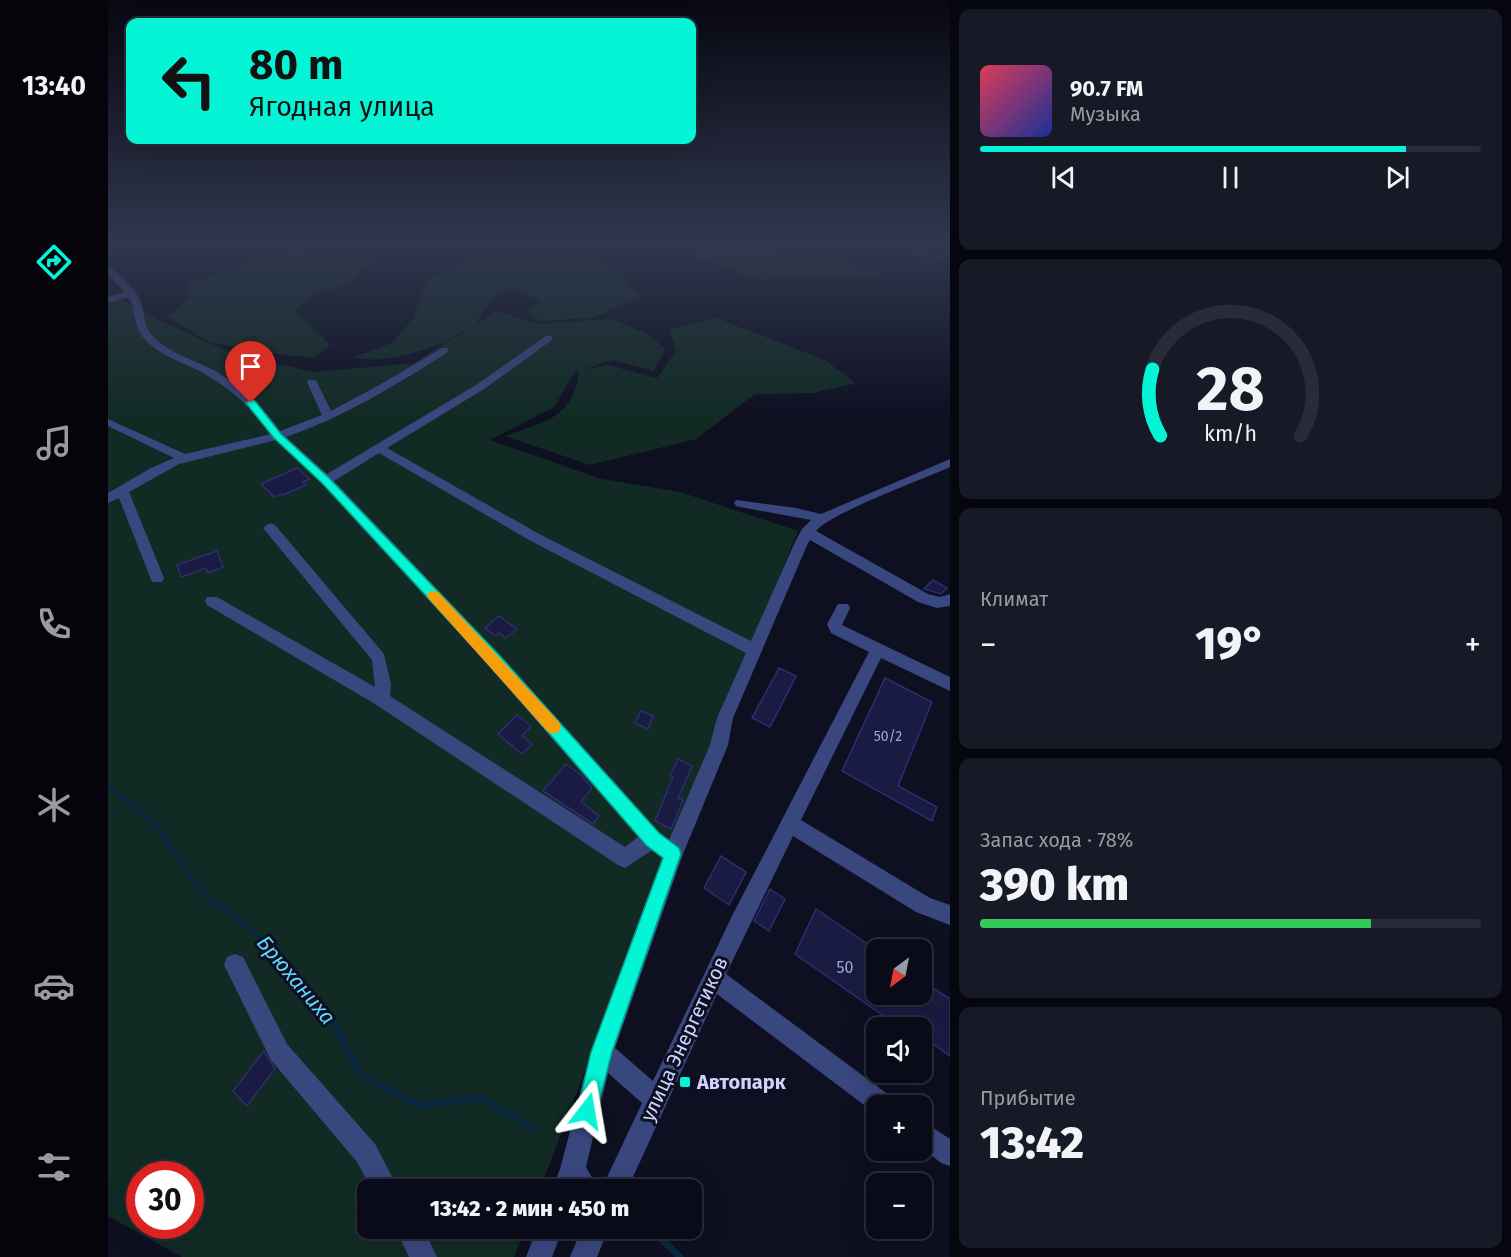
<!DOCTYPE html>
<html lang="ru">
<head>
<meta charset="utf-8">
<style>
	:root { --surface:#0a0b19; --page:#181926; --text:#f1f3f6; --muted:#999ba2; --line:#2a2b38; --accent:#04f5d6 }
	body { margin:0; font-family:"Fira Sans",sans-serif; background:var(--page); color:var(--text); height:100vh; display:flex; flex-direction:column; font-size:22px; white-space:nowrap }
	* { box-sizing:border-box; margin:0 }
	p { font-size:20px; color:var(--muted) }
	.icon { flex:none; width:33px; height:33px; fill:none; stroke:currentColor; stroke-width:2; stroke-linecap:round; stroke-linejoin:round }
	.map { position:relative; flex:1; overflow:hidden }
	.side { display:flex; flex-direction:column; gap:9px; padding:9px; background:#06060e; width:561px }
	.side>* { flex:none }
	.banner { position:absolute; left:18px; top:18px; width:570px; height:126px; border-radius:12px; box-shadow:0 6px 24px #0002,0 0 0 2px var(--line); background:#04f5d6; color:#111; overflow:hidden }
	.needle { width:39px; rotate:212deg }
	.controls { position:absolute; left:758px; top:939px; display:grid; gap:12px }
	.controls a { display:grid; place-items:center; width:66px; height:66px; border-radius:12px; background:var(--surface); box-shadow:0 6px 24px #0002,0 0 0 2px var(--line); font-size:30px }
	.speed { position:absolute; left:18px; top:1161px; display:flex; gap:12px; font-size:30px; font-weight:700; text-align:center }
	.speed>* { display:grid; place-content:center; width:78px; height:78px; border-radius:50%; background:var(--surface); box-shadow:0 6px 24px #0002,0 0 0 2px var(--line); line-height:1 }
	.speed .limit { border:9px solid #d22; background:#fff; color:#111 }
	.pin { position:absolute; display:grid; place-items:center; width:51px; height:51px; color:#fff; margin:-62px -26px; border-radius:50% 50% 50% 0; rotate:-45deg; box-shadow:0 0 6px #0007 }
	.pin .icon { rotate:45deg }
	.me { position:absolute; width:66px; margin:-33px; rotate:14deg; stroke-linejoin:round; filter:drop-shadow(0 0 4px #0008) }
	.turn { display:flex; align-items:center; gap:21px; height:126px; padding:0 24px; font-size:27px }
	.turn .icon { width:78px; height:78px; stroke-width:2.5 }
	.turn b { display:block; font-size:42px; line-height:51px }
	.big { font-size:45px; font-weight:800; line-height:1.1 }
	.side .card { flex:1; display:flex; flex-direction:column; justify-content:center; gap:9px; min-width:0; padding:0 21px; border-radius:12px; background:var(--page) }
	.side .dial { align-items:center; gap:0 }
	.dial svg { height:156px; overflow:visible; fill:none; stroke:var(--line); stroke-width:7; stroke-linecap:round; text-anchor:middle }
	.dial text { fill:var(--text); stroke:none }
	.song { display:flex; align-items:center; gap:18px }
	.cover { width:72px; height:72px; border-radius:9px; background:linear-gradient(135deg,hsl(350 70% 55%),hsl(230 70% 35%)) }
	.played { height:6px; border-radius:3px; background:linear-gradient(90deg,var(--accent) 85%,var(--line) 85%) }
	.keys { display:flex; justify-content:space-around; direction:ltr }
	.heat { display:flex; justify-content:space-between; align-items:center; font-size:33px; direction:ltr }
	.charge { height:9px; border-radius:4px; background:linear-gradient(90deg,#34c759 78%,var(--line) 0) }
	.trip { position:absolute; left:249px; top:1179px; width:345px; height:60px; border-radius:12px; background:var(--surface); box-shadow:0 6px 24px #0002,0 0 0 2px var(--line); font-weight:800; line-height:60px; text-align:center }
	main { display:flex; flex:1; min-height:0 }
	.tab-bar { display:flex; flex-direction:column; width:108px; justify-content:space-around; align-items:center; background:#04040a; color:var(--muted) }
	.tab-bar .icon { width:42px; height:42px }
	.tab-bar .current { color:var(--accent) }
	.tab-bar b { font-size:27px; color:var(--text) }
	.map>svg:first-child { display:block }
</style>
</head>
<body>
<main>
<nav class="tab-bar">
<b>13:40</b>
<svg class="icon current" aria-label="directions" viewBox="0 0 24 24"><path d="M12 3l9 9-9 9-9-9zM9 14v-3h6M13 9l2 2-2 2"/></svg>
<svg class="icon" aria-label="music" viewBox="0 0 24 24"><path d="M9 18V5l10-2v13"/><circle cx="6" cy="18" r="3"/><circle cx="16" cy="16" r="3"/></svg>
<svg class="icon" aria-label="phone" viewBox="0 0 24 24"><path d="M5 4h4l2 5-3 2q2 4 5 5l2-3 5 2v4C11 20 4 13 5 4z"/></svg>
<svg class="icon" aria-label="climate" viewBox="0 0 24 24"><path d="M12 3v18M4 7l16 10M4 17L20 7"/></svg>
<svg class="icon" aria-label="car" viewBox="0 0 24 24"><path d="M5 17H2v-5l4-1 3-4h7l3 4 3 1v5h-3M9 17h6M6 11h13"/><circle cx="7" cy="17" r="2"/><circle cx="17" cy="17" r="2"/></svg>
<svg class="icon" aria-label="filters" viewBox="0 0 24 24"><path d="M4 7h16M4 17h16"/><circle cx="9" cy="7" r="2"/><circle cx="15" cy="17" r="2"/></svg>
</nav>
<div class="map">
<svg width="842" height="1257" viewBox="0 0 842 1257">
	<rect width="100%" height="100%" fill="#0e0f21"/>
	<path fill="#112b24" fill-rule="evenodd" d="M227 243H323L288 252 230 247Z
		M359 243H529L509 252 495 253 383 248Z
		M565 243H629L776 271 766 277 648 279 569 250Z
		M184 249 266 260 239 285 209 293 187 310 222 345 205 358 154 352 101 342 60 317 81 298 78 285Z
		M405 254 475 257 502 267 534 297 483 318 432 321 419 311 432 301 412 291 390 292 367 325 389 311 430 324 505 319 539 334 557 348 546 371 504 360 474 370 499 365 549 378 568 351 561 329 608 318 717 360 748 383 705 393 647 394 588 439 482 465 397 436C436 422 466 418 471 371L467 372 446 407 382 440 493 479 572 492 690 531 565 839 432 1189 260 1190V1228L417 1229 406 1257H74L0 1216V287L6 295 40 315 123 353 206 372 306 363 363 327C354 331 344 339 334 343 312 352 268 365 246 357L284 343 304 320 320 279 346 266ZM32 1174H82V1226H32Z"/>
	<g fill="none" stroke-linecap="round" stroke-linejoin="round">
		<path stroke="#0a293e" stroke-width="5" d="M0 786 49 826 93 892 165 946"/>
		<path stroke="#0a293e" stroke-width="7" d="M164 944 224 1019 254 1076 310 1105 373 1098 429 1130
			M542 1228 572 1257"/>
		<path fill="#0a293e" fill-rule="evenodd" d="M721 243H760L842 252V260L728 247Z"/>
	</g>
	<path fill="#1a1b42" stroke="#2c2e6d" stroke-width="1.5" d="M189 468 201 479 195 482 198 485 175 495 174 494 166 497 153 484Z
		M109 551 115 567 100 573 98 568 73 577 69 565Z
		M825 580 839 588 833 594 816 589Z
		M391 616 409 629 398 638 391 633 387 636 377 628Z
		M671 668 688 676 662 727 644 718Z
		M777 678 824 702 790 786 829 807 824 821 734 771Z
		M533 711 545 716 540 729 527 723Z
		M409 715 423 726 414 736 424 744 414 754 390 734Z
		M570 759 584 766 570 798 575 800 563 829 547 821 565 777 562 776Z
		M458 764 473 775 484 788 473 802 491 816 485 824 435 791Z
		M613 856 638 872 621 905 596 888Z
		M662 889 677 899 661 931 646 921Z
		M708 909 768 950V994H813V980L842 999V1056L813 1035V1028H802L792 1021 790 1026 687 954Z
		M156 1051 167 1069 139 1106 125 1091Z"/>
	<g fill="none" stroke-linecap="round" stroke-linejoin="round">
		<path fill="#39477f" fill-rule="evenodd" d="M832 243H842V247Z
			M0 267C10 271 27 289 31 298 37 309 34 322 42 333 58 353 88 360 109 372 135 388 155 407 172 431L214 415 199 382 200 380H208L223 411 273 384 334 348H340V352C288 385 236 417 178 437L219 474 368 385 438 336H444V340L376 389 279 448 433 535 643 641 687 542 694 529 703 520 632 507 628 506 626 503 628 500 688 508 713 514 842 459V467C816 479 722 513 708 531L820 594 832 597 842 594V606L829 608 810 602 702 540 700 543 625 718 620 745 575 854 507 1048 545 1081 625 914 761 652 723 633 719 624 730 604H740L742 608 734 625 842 677V691L773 658 693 820 822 898 842 905V925L808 912 685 836 618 974 785 1098 789 1106H768V1114L609 994 519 1190H493L534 1103 500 1073 478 1167 491 1190H444L452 1169 483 1052 554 858 544 850 517 868 510 865 267 704 99 605 97 601 99 597H109L267 687 264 660 155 528 162 523 167 525 276 654 283 684 282 696 517 847 530 837 380 665 214 483 168 440 71 464 21 492 56 578 54 582H44L11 498 0 503V493L43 468 66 458 0 426V419L77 454 163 434C146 411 127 392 102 377 80 363 51 357 34 336 25 324 28 308 20 297L0 303V297L16 292 0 274ZM271 453 423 541 638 653 609 718 602 745 561 840 551 832 392 655 226 481Z
			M127 954 135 957 179 1044 267 1144 291 1190H264L249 1162 163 1060 116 965 119 957Z
			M813 1120 842 1139V1166L833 1163 813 1147Z
			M287 1228H315L329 1257H301Z
			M429 1228H455L444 1257H418Z
			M474 1228H501L489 1257H462Z"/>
	</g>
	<linearGradient id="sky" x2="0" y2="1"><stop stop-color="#080812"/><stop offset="0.58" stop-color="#30374e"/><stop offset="1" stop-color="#30374e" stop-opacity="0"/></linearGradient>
	<rect width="842" height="419" fill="url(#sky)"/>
	<path fill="#04f5d6" stroke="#039f8b" stroke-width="1.5" d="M143 400 147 401 173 434 221 478 391 655 551 833 571 848 573 854 504 1052 487 1118 479 1121 472 1118 469 1111 483 1052 555 858 538 845 381 664 214 483 166 438 138 403Z"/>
	<path fill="#f59e0b" d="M326 591 330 592 451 722 453 727 451 732 445 734 440 732 321 599 319 596 321 592Z"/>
	<rect fill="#04f5d6" stroke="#0e0f21" stroke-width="2" x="571" y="1076" width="12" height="12" rx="3"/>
	<g text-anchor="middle" stroke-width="6" stroke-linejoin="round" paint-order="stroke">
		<g font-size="14" fill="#a1a6cf">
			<text x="780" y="741">50/2</text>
		</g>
		<g font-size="16" fill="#a1a6cf">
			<text x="737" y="973">50</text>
		</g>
		<g font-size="20" fill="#ced4fe" stroke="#0e0f21">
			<text transform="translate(576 1039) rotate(-65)" y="7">улица Энергетиков</text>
		</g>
		<g font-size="20" font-weight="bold" fill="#ced4fe" stroke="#0e0f21" text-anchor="start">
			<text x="589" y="1089">Автопарк</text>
		</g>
		<g font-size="21" font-style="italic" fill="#5ed7fc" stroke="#0e0f21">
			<text transform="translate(188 980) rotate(50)" y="7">Брюханиха</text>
		</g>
	</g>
</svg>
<div class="controls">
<a><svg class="needle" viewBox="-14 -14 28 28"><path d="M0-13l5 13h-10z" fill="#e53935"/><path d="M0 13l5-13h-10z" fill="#999ba2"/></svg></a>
<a><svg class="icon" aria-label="sound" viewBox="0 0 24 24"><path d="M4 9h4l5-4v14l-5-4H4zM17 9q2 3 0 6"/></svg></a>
<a>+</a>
<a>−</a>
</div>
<div class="speed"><div class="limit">30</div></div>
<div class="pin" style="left:143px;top:403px;background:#d93025"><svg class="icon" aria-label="arrive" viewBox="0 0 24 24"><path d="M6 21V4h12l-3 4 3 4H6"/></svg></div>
<svg class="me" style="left:479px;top:1111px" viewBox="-20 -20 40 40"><path d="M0-17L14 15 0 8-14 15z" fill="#04f5d6" stroke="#fff" stroke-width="4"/></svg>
<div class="trip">13:42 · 2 мин · 450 m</div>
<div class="banner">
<div class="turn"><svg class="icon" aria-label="left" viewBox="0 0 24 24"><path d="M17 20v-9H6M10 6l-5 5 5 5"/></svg><div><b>80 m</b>Ягодная улица</div></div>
</div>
</div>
<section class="side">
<div class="card">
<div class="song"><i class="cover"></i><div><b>90.7 FM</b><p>Музыка</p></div></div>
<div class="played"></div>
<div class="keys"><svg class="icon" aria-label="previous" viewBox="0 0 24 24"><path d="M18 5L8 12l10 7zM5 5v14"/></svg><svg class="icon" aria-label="pause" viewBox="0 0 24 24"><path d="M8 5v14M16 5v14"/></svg><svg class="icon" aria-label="next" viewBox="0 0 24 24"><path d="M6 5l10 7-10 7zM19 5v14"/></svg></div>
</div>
<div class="card dial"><svg viewBox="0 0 100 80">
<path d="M14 69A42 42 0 1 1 86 69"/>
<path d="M14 69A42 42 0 0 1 10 35" stroke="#04f5d6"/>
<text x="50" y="56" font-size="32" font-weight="700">28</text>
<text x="50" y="72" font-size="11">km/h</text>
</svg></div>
<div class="card"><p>Климат</p>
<div class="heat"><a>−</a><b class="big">19°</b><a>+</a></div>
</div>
<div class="card"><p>Запас хода · 78%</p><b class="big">390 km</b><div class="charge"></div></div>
<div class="card"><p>Прибытие</p><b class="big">13:42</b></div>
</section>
</main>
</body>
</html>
